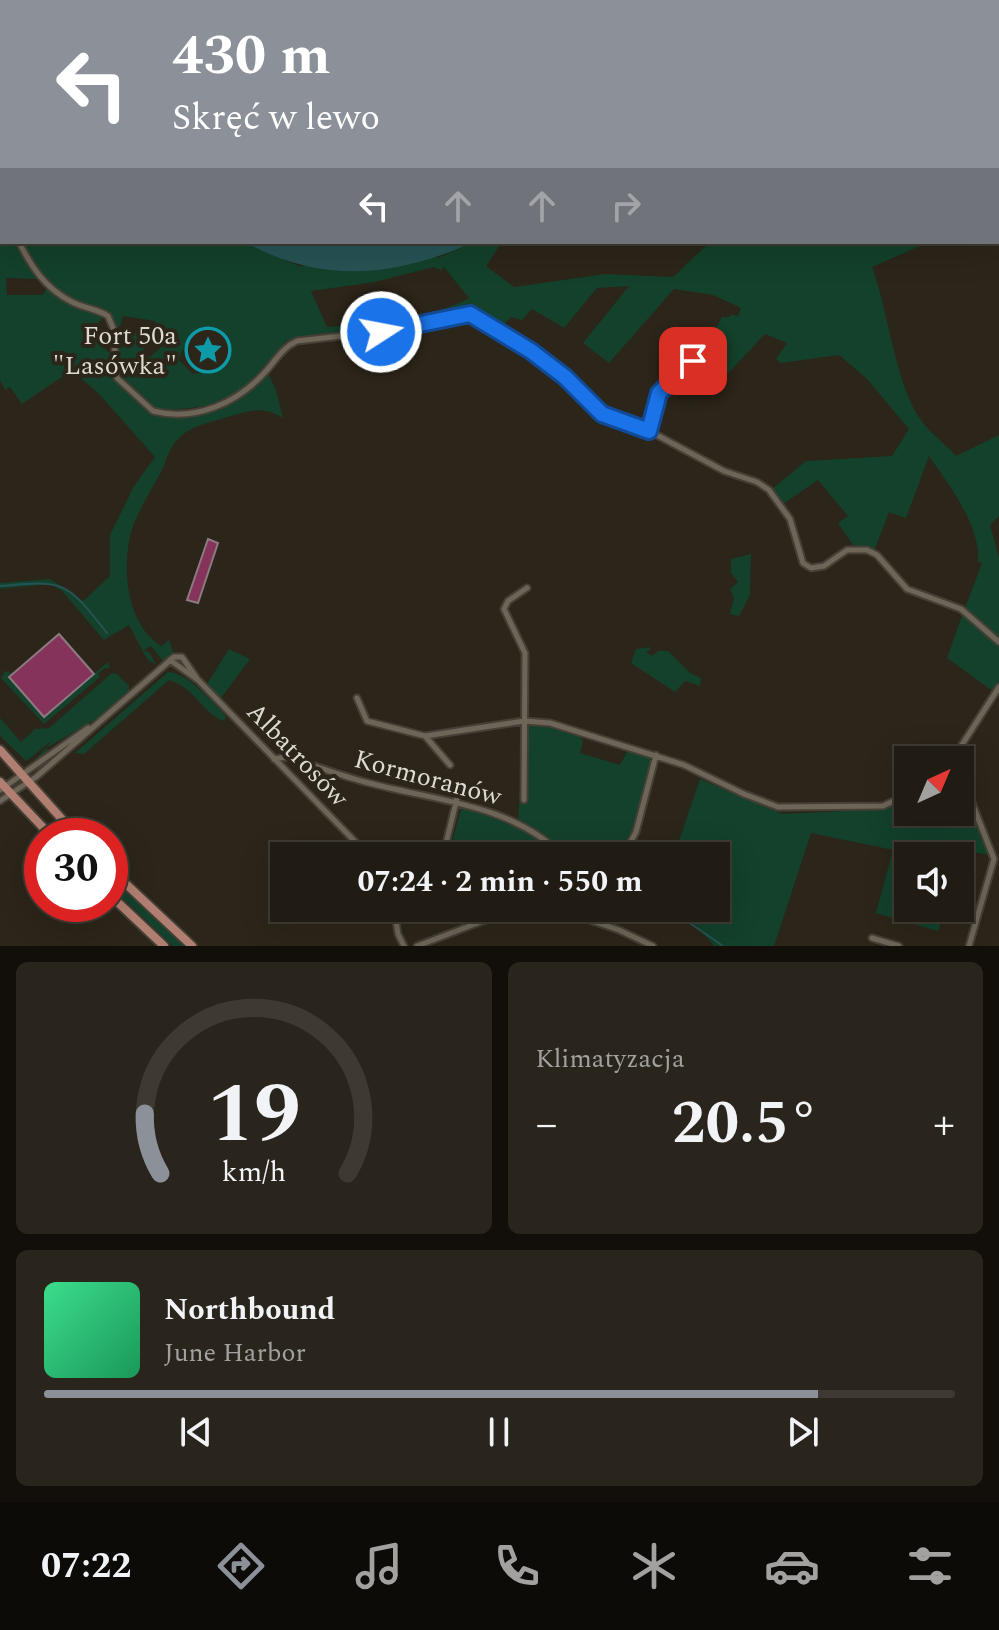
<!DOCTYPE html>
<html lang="pl">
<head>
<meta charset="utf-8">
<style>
	:root { --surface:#211c13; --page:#29251c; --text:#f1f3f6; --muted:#a2a1a0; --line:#3e3a33; --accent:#8c9099 }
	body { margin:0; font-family:Spectral,serif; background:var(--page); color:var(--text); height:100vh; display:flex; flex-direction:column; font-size:30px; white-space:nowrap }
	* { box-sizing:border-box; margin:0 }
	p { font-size:26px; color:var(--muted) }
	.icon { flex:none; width:44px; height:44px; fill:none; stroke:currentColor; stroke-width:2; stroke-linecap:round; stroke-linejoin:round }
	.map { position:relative; height:946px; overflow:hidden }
	.panel { display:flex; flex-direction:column; gap:16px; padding:16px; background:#120f0a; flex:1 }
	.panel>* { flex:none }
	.hud { position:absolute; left:0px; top:0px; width:1000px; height:244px; box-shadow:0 8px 32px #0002,0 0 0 2px var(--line); background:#8c9099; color:#fff; overflow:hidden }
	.needle { width:52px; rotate:44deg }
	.buttons { position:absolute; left:894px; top:746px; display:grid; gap:16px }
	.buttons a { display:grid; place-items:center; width:80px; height:80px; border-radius:0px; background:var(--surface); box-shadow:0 8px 32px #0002,0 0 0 2px var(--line); font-size:40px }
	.speed { position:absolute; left:24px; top:818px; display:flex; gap:16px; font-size:40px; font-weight:700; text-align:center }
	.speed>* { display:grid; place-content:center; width:104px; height:104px; border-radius:50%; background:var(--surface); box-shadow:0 8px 32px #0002,0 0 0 2px var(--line); line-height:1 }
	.speed .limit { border:12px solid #d22; background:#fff; color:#111 }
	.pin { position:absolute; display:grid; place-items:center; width:68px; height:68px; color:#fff; margin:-34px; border-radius:16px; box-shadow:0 4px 12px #0006 }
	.me { position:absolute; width:88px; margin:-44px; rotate:79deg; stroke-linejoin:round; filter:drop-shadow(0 0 6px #0008) }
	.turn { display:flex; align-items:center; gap:28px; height:168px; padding:0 40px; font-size:36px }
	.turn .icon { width:104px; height:104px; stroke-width:2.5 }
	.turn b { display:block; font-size:56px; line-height:68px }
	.lanes { display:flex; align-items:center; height:76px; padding:0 40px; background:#0003; justify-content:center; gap:40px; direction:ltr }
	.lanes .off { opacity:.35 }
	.big { font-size:60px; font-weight:700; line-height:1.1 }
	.panel .tile { flex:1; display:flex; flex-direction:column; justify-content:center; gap:12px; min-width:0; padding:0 28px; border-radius:12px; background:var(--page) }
	.panel .dial { align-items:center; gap:0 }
	.dial svg { height:208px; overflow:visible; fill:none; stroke:var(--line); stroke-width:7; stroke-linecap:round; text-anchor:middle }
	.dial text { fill:var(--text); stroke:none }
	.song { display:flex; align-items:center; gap:24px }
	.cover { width:96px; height:96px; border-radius:12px; background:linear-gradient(135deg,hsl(150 70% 55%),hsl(150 70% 35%)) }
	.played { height:8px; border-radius:4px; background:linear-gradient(90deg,var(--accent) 85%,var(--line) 85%) }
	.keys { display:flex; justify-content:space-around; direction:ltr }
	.heat { display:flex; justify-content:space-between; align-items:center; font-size:44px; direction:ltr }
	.panel .tiles { flex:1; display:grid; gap:16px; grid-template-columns:1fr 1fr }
	.tile:last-child { grid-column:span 2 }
	.trip { position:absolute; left:270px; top:842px; width:460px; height:80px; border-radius:0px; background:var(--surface); box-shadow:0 8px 32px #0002,0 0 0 2px var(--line); font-weight:700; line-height:80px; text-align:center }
	.menu { display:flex; height:128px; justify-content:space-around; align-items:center; background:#0d0b08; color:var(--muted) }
	.menu .icon { width:56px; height:56px }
	.menu .current { color:var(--accent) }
	.menu b { font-size:36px; color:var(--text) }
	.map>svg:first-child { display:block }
</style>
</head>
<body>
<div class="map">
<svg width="999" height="946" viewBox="0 0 999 946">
	<rect width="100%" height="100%" fill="#2c2519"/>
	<path fill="#13412b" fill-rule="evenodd" d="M137 0H906L911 2H138Z
		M0 209 2 242H16L37 279 6 278 7 295H42L47 289 73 306 104 316 88 335 111 354 114 378 140 404 163 416 213 411 242 398 268 374 276 390 283 418C263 406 251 410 231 416 214 422 194 424 180 437 168 448 167 461 160 474 149 494 133 518 129 541 123 575 128 627 162 646L169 640 173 652 163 661 151 646 144 650 150 653 156 665 147 659 129 625 104 640 62 591 50 584 0 589V583L50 579 83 601 110 576V535L134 486 155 457 99 394 72 370 22 404 10 387 5 390 0 380Z
		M23 242H245L299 266 440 257 474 242H502L486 266 514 287 605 274 673 277 710 242H929L872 267C888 311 892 362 912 405 921 426 941 440 956 456L999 435V516L990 525 999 557V639L965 608 982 563 978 562C981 526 949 485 929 456L906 518 889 512 874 551 853 545 838 523 848 516 818 480 783 504 771 490 806 461 892 456 909 429 867 379 839 355 781 363 776 359 787 343 765 334 707 396 699 387 713 373 705 363 719 346 710 339 722 317H730L731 314 738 316 741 308 713 295 674 289 609 363 583 343 629 286 597 288 564 328 532 309 522 320 511 317 500 328 481 315 465 310 408 325 294 339 286 341C242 397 230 408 158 410L119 374 115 334 118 331 136 333 149 358 174 335 157 329 155 321 123 316 120 327 117 326 105 310 75 300 54 287 37 268ZM443 266 469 298C437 318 365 323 327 327L311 291 375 282 434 267 442 271ZM216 333 225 335 229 347C225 363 209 372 193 374L179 360C182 342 200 337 216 333Z
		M751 554 750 595 739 616 730 614 734 598 730 589 738 582 731 573V559Z
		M963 613 999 645V685L994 692 947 658Z
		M650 647V650L646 652 652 656 658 651H668L690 673 701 678 700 686 685 681 675 692 631 663 636 649Z
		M229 649 250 659 221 698 207 684Z
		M108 662 110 668H105L98 674 100 677 44 724 1 678 5 671 12 673 9 677 44 716Z
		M168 672C189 673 212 702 226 716L224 721C200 712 196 688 169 680L84 754 75 753Z
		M112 673 117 674 129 686V691L98 718 45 749H49L30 766 53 740 26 761 0 736V718L21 742 35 729 49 728Z
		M524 723 558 727 576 733 583 741 580 753 620 765 628 750 649 756 652 763 635 827 619 856H566L550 840 518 822Z
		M700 779 782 814 884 809 908 797V812H960V780L990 855 954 849 952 856H908V908H946L938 931 876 913 893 850 811 833 774 946H714L697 926 667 908H716V856H674Z
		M462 806C502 817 529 829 560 856H448Z
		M110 877 112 878 184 946H173L110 886Z"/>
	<path fill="#265355" d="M245 242H474C395 277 323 285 245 242Z"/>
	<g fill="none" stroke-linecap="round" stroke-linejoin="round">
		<path stroke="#265355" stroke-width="2" d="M851 0 852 2
			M0 122 2 123
			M0 586C65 580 66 581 107 633
			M668 908 723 946"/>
	</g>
	<path fill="#86335c" stroke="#8b7a80" stroke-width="2" d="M208 539 218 543 198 603 187 600Z
		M59 634 94 674 44 717 9 677Z"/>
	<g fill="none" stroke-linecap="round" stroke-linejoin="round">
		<g stroke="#453f36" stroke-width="9">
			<path id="minor" d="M0 134 2 138
				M0 164 2 154
				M0 193 2 203
				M19 242C32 268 46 289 72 302 84 308 97 309 108 316L113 328 117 378 153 411C195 422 238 403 266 371 276 360 283 347 297 341L404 329 470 314 531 351 610 419 640 426 724 471 757 482 769 490 790 519 803 563 811 568 824 566 847 550H867L877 555 907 589 961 609 999 642
				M649 431 659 393 693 361
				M170 660 198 680 369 856
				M357 698 367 721 425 736 524 721 550 723 684 765 744 794 778 807 883 806 908 794
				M425 736 450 765
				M274 759 286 757C314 765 341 776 369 783 436 801 512 804 563 856
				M957 760 958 751 999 687
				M960 772 994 859 969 946
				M0 790 88 728
				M524 800 525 653 504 609 508 601 527 588
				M0 801 36 777 174 657H182L198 680
				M443 856 457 798
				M623 856 636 832 656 755
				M394 908 398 934 404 946
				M554 908 619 930 653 946
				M583 918 584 908
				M872 938 899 946
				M417 946 517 908"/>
		</g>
		<g stroke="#453f36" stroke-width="12">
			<path id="primary" d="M0 750 77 836
				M0 782 51 836
				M110 869 192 946
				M110 895 164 946"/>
		</g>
		<use href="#minor" stroke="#6d6557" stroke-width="5"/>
		<use href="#primary" stroke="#b17f71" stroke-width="8"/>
	</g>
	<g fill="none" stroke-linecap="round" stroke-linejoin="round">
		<g stroke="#114b97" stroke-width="20">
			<path id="route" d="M381 332 470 314 531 351 565 377 602 414 649 431 659 393 693 361"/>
		</g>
		<use href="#route" stroke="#1a73e8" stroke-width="14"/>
	</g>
	<defs>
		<g id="sight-ring" transform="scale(2.3)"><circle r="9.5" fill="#2c2519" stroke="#0f9aa8" stroke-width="1.5"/><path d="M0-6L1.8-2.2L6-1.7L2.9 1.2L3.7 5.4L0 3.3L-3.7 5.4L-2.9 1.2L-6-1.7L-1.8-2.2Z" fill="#0f9aa8"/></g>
	</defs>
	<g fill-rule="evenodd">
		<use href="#sight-ring" x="208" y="350"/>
	</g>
	<g text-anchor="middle" stroke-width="8" stroke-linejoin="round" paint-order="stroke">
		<g font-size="26" fill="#dfdad3" stroke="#2c2519" text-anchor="end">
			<text x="177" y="344">Fort 50a<tspan x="177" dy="30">"Lasówka"</tspan></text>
		</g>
		<g font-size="26" fill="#dfdad3" stroke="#2c2519">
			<text transform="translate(298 754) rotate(46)" y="9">Albatrosów</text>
			<text transform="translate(428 777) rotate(15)" y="9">Kormoranów</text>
		</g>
	</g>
</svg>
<div class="buttons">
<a><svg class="needle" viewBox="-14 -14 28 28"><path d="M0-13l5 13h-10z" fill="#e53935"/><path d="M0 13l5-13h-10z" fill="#a2a1a0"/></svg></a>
<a><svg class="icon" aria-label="sound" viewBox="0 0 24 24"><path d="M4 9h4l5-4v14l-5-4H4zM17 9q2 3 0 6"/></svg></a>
</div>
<div class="speed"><div class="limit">30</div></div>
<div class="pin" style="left:693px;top:361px;background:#d93025"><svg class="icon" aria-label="arrive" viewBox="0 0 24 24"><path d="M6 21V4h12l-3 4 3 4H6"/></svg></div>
<svg class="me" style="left:381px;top:332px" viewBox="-20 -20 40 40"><circle r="17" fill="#1a73e8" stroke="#fff" stroke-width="3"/><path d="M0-11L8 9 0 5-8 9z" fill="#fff"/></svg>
<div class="trip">07:24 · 2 min · 550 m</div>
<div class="hud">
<div class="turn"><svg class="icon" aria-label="left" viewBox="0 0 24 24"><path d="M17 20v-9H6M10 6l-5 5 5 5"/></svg><div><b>430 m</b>Skręć w lewo</div></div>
<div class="lanes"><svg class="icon" aria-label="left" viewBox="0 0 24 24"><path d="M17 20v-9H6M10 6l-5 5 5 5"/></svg><svg class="icon off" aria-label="ahead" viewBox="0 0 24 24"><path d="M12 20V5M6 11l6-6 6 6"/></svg><svg class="icon off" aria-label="ahead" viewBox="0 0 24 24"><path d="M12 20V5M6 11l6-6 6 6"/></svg><svg class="icon off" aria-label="right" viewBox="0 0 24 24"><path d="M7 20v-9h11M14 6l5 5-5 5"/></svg></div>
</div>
</div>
<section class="panel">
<div class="tiles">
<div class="tile dial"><svg viewBox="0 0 100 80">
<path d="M14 69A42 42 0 1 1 86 69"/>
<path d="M14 69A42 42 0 0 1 8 46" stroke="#8c9099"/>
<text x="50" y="56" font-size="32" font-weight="700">19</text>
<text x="50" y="72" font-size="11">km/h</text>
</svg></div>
<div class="tile"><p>Klimatyzacja</p>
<div class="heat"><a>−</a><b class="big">20.5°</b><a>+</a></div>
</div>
<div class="tile">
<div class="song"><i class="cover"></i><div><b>Northbound</b><p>June Harbor</p></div></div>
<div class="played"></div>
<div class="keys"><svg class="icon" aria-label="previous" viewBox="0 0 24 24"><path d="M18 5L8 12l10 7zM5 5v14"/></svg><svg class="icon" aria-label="pause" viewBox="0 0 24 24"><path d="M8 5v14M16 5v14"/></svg><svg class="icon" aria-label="next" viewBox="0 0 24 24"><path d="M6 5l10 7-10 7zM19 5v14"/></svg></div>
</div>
</div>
</section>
<nav class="menu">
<b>07:22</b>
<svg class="icon current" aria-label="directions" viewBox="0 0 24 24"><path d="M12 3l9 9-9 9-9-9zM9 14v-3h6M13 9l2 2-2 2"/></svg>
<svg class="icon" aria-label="music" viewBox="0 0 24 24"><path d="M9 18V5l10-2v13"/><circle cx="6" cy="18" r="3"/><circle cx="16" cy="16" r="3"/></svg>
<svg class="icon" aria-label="phone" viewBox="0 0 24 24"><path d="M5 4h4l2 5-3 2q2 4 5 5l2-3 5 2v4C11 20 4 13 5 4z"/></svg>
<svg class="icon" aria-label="climate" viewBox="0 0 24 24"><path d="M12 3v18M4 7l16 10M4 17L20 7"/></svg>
<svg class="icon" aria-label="car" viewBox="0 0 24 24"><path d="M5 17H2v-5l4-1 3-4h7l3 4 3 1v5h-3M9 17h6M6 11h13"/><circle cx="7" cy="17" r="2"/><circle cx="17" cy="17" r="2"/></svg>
<svg class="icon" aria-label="filters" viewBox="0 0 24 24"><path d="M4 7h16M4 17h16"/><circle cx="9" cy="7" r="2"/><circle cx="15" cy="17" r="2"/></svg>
</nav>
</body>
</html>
